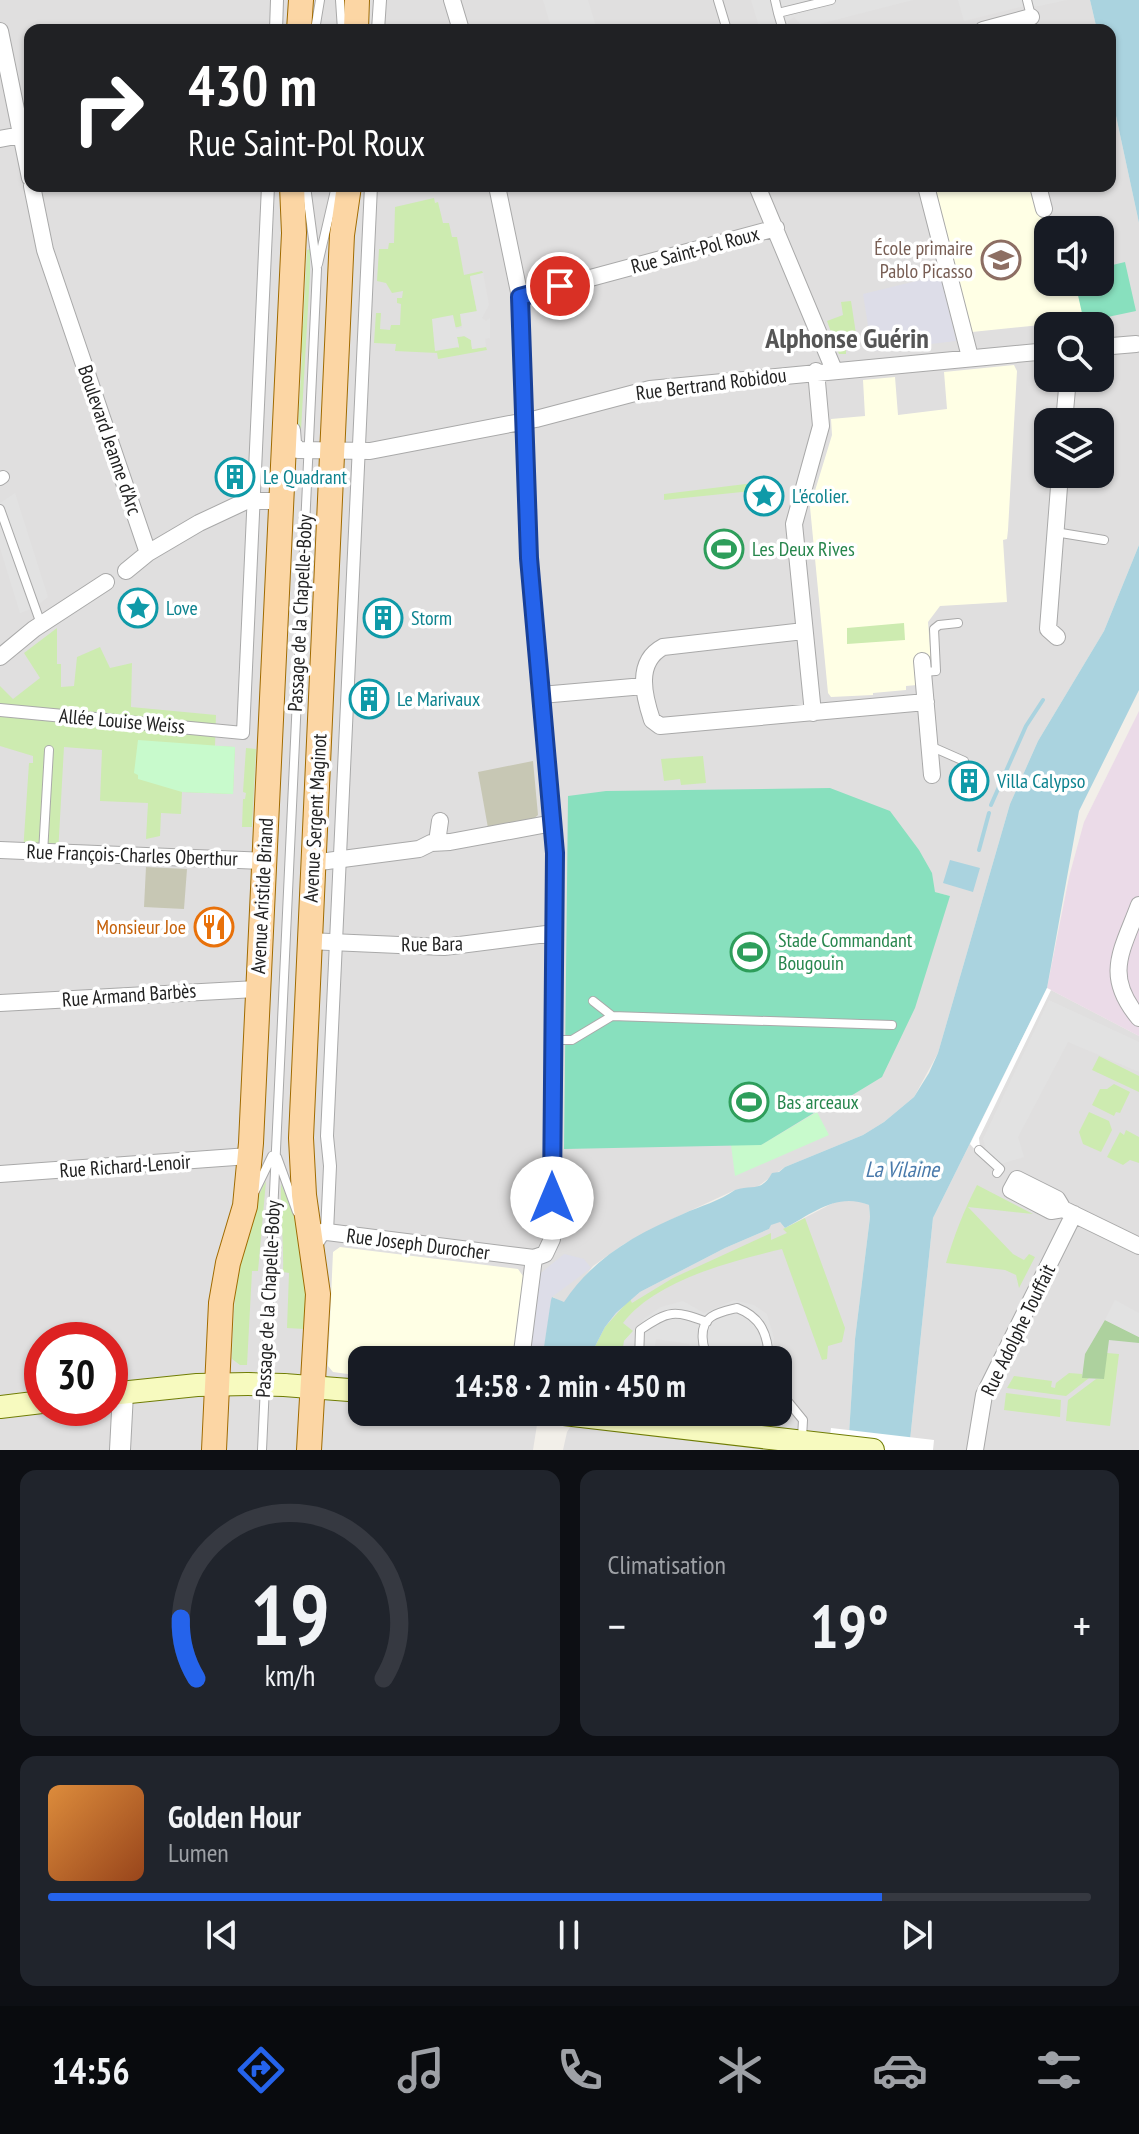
<!DOCTYPE html>
<html lang="fr">
<head>
<meta charset="utf-8">
<style>
	:root { --surface:#171b24; --page:#20242c; --text:#f1f3f6; --muted:#9ea1a6; --line:#363941; --accent:#2563eb }
	body { margin:0; font-family:"PT Sans Narrow",sans-serif; background:var(--page); color:var(--text); height:100vh; display:flex; flex-direction:column; font-size:30px; white-space:nowrap }
	* { box-sizing:border-box; margin:0 }
	p { font-size:26px; color:var(--muted) }
	.icon { flex:none; width:44px; height:44px; fill:none; stroke:currentColor; stroke-width:2; stroke-linecap:round; stroke-linejoin:round }
	.map { position:relative; height:1450px; overflow:hidden }
	.details { display:flex; flex-direction:column; gap:20px; padding:20px; background:#0d0f14; flex:1 }
	.details>* { flex:none }
	.top-card { position:absolute; left:24px; top:24px; width:1092px; height:168px; border-radius:16px; box-shadow:0 2px 6px #0004; background:#202124; color:#fff; overflow:hidden }
	.controls { position:absolute; left:1034px; top:216px; display:grid; gap:16px }
	.controls a { display:grid; place-items:center; width:80px; height:80px; border-radius:16px; background:var(--surface); box-shadow:0 2px 6px #0004; font-size:40px }
	.speed { position:absolute; left:24px; top:1322px; display:flex; gap:16px; font-size:40px; font-weight:700; text-align:center }
	.speed>* { display:grid; place-content:center; width:104px; height:104px; border-radius:50%; background:var(--surface); box-shadow:0 2px 6px #0004; line-height:1 }
	.speed .limit { border:12px solid #d22; background:#fff; color:#111 }
	.pin { position:absolute; display:grid; place-items:center; width:68px; height:68px; color:#fff; margin:-34px; border:4px solid #fff; border-radius:50%; box-shadow:0 2px 8px #0007 }
	.me { position:absolute; width:88px; margin:-44px; rotate:0deg; stroke-linejoin:round; filter:drop-shadow(0 0 6px #0008) }
	.turn { display:flex; align-items:center; gap:28px; height:168px; padding:0 32px; font-size:36px }
	.turn .icon { width:104px; height:104px; stroke-width:2.5 }
	.turn b { display:block; font-size:56px; line-height:68px }
	.big { font-size:60px; font-weight:700; line-height:1.1 }
	.details .tile { flex:1; display:flex; flex-direction:column; justify-content:center; gap:12px; min-width:0; padding:0 28px; border-radius:16px; background:var(--page) }
	.details .dial { align-items:center; gap:0 }
	.dial svg { height:208px; overflow:visible; fill:none; stroke:var(--line); stroke-width:7; stroke-linecap:round; text-anchor:middle }
	.dial text { fill:var(--text); stroke:none }
	.song { display:flex; align-items:center; gap:24px }
	.cover { width:96px; height:96px; border-radius:12px; background:linear-gradient(135deg,hsl(30 70% 55%),hsl(20 70% 35%)) }
	.played { height:8px; border-radius:4px; background:linear-gradient(90deg,var(--accent) 80%,var(--line) 80%) }
	.keys { display:flex; justify-content:space-around; direction:ltr }
	.heat { display:flex; justify-content:space-between; align-items:center; font-size:44px; direction:ltr }
	.details .tiles { flex:1; display:grid; gap:20px; grid-template-columns:1fr 1fr }
	.tile:last-child { grid-column:span 2 }
	.trip { position:absolute; left:348px; top:1346px; width:444px; height:80px; border-radius:16px; background:var(--surface); box-shadow:0 2px 6px #0004; font-weight:700; line-height:80px; text-align:center }
	.dock { display:flex; height:128px; justify-content:space-around; align-items:center; background:#090b0e; color:var(--muted) }
	.dock .icon { width:56px; height:56px }
	.dock .selected { color:var(--accent) }
	.dock b { font-size:36px; color:var(--text) }
	.map>svg:first-child { display:block }
</style>
</head>
<body>
<div class="map">
<svg width="1139" height="1450" viewBox="0 0 1139 1450">
	<rect width="100%" height="100%" fill="#f2efe9"/>
	<path fill="#e0dfdf" fill-rule="evenodd" d="M0 0H1090L1097 30H30V186H1110V88L1139 223V545L1104 631 1038 741 1010 804 938 1053 914 1097 884 1122 863 1135 785 1167 754 1189 735 1190 668 1221 624 1244 593 1266 564 1303 553 1297 551 1300 542 1360H362V1412H539L533 1450H0ZM1048 230H1100V282H1048ZM1048 326H1100V378H1048ZM1048 422H1100V474H1048ZM568 796 950 896 823 1108 568 840ZM42 1340H110V1408H42Z
		M1047 988 1139 1036V1450H909L933 1218Z
		M853 1199 869 1205 870 1217 855 1339 848 1450H563L567 1432 580 1412H778V1360H588L605 1327 616 1313 640 1292 725 1248 769 1229 770 1225 779 1221 785 1228 835 1202Z"/>
	<path fill="#ebdbe8" d="M1139 711V1036L1047 988 1069 877 1084 822Z"/>
	<path fill="#ffffe5" d="M934 186H1035L1048 238V282H1075L1086 326H1061L1060 323 972 332Z
		M1014 365 1017 371 1008 530 1007 539 1003 540 1007 602 940 606 928 622 931 660 915 662 917 685 906 686V690L873 693V695L831 697 828 693 810 507 832 435 831 419 865 416 863 380 895 377 898 415 947 409 944 372Z
		M340 1247 518 1269 523 1276 514 1360H362V1376L333 1372 328 1366 333 1252Z"/>
	<path fill="#c7c7b4" d="M533 761 538 815 531 821 488 828 478 772Z
		M146 867 187 869 184 909 144 907Z"/>
	<path fill="#cdebb0" d="M434 198 435 203 438 202 443 223H449L452 237H457L464 275 482 271 483 273 470 277 477 312C458 332 458 330 433 319L435 333 459 348 457 337 465 336 471 340 472 349 486 347 487 350 438 359 437 353 395 351 396 344 374 343 376 313H381L380 329 390 330 391 325H400L401 304 397 303V298H402L403 291 392 293 386 283 377 281 379 249H388L389 243H394L395 207Z
		M310 249V273L301 430 298 429 302 354 295 337 296 326H303L307 250Z
		M851 301 858 347 846 348V354H839L827 321 843 315 841 302Z
		M771 481 772 489 664 500V494Z
		M904 623 905 640 847 644V628Z
		M57 628V664H61V687L74 686 77 657 100 647 110 668 132 663 131 707 216 715 215 746 235 747 233 794 182 792 181 814 161 813 160 836 146 839 148 803 100 801 102 750 64 747 58 854 23 852 29 763H33V756L0 746V686L13 699 40 678 24 653Z
		M246 748 256 749 252 827H242L243 799H245L246 793 243 792Z
		M703 756 706 783 681 785 680 779 664 781 661 759Z
		M1099 1056 1139 1076V1092L1092 1070Z
		M1114 1084 1130 1092 1120 1113 1116 1112 1114 1116 1092 1105 1100 1089H1107Z
		M1089 1112 1109 1121 1112 1130 1101 1152 1083 1144 1079 1132Z
		M1126 1130 1139 1137V1163L1130 1160 1123 1165 1107 1157 1120 1132 1124 1135Z
		M266 1181 258 1271H252L247 1365H240L232 1359C234 1299 236 1235 266 1181Z
		M281 1184 299 1226 308 1264 304 1329 287 1328 289 1273 283 1272C284 1242 280 1213 281 1184Z
		M977 1185 1033 1214 968 1207 1013 1254 1024 1260 1029 1254 1035 1257 1019 1288 1016 1275 1005 1270 946 1263C954 1236 964 1210 977 1185Z
		M805 1218 845 1328 842 1342 828 1346 827 1359 822 1360 782 1249C732 1261 656 1280 623 1323L633 1331 624 1341 622 1360H588L605 1327 630 1299 632 1303 673 1278 771 1233V1240L787 1233 783 1229Z
		M1107 1353 1119 1354 1110 1426 1066 1421 1068 1400 1096 1379H1103Z
		M1069 1373 1082 1374V1378H1089L1066 1396 1007 1388 1014 1376 1052 1381 1051 1387 1055 1388 1056 1383Z
		M1006 1393 1061 1400 1060 1417 1004 1410Z"/>
	<path fill="#add19e" d="M1105 1320 1139 1337V1343L1109 1340 1104 1379 1082 1378 1085 1354Z"/>
	<path fill="#c8facc" d="M138 740 235 747 233 794 182 792 138 779V775L134 773Z
		M817 1112 829 1135 735 1176 731 1145H761Z"/>
	<path fill="#88e0be" d="M1125 262 1136 311 1084 322 1075 282H1100V268Z
		M830 788 890 811 919 850 932 873 935 892 950 896 915 1008 882 1077 826 1111 822 1108 761 1145 564 1149 568 796 606 791Z"/>
	<path fill="#e2e2e2" d="M543 0H588L597 30H543L551 27Z
		M751 0H913L804 28 794 17 788 21V30H760Z
		M958 0H1067L1039 6 1020 7 964 21Z
		M483 273 489 305 482 318 486 321 490 318V338L485 339 486 347 472 349 471 340 464 336 457 337 459 347 435 351 432 319 453 315 456 329 462 328 460 314 477 311 470 276Z
		M15 493 48 597 34 608 20 613 0 548V503Z
		M1049 1000 1139 1042V1072L1068 1042 1018 1137 1024 1157 1001 1164 987 1153 983 1139Z
		M734 1300 754 1305 767 1314 774 1338 773 1354 775 1360H688L690 1344 656 1339 653 1360H622L624 1341 645 1318 661 1307 683 1301 704 1313Z
		M1115 1300 1139 1313V1337L1105 1320Z"/>
	<path fill="#dddde8" d="M941 275 956 341 872 351 863 294Z
		M564 1254 584 1259 591 1268 552 1297 542 1360H526L536 1277Z"/>
	<path fill="#aad3df" d="M1090 0H1139V223L1110 88V30H1097Z
		M1139 545V690L1079 811 1047 988 933 1218 909 1450H848L855 1339 870 1217 869 1205C837 1192 813 1213 785 1228L780 1222 771 1225 769 1229 725 1248 640 1292 616 1313 605 1327 588 1360H542L551 1300 552 1297 564 1302C593 1258 636 1234 683 1214 700 1206 720 1201 735 1190 752 1184 761 1193 772 1173L779 1172 785 1167 863 1135 884 1122 914 1097 929 1073 938 1053 1010 804 1038 741 1104 631Z
		M950 860 980 868 973 892 943 883Z"/>
	<path fill="#fff" d="M1047 988 1051 990 979 1138 980 1148 977 1152 970 1144Z
		M831 1428 934 1440 933 1450H828Z"/>
	<g fill="none" stroke-linecap="round" stroke-linejoin="round">
		<path stroke="#aad3df" stroke-width="4" d="M991 805 1026 726 1043 700
			M979 850 989 813"/>
		<g stroke="#a9a9a9" stroke-width="10">
			<path id="service" d="M340 0 342 30
				M718 0 727 30
				M775 0 778 13
				M1027 0 1031 16
				M315 30 320 0
				M783 30 778 13 831 0
				M318 264 336 186
				M0 509 41 624
				M1055 532 1104 540
				M923 672 936 671 934 629 939 625 958 623
				M930 746 964 761
				M43 853 49 750
				M612 1016 892 1025
				M554 1040H572L612 1016 593 1001
				M979 1150 1000 1169 997 1173
				M277 1157 297 1212
				M255 1191 272 1156
				M639 1360 640 1330C669 1310 674 1310 707 1322
				M710 1360C702 1349 698 1326 711 1317 718 1312 729 1310 737 1308 761 1317 768 1334 769 1360
				M785 1398 803 1420 802 1438
				M262 1450 317 269 306 186"/>
		</g>
		<g stroke="#a9a9a9" stroke-width="14">
			<path id="pedestrian" d="M276 30 277 0
				M378 30 380 0
				M0 479 3 477
				M0 710 243 733 268 186
				M327 1232 330 1166 327 1136 371 186"/>
		</g>
		<g stroke="#a9a9a9" stroke-width="18">
			<path id="minor" d="M452 0 461 30
				M983 30 1031 17
				M0 31 30 178
				M0 139 21 135
				M32 186 45 250 148 553 199 523 246 501H281
				M757 186 834 370
				M926 186 970 357
				M1038 186 1044 209
				M520 297 776 228
				M1100 347 1136 344
				M1064 422 1068 378
				M292 430 293 443 298 450 370 451 536 419 650 389 1048 351
				M126 571 148 553
				M804 631 663 647C635 662 644 696 652 720L660 726 926 702
				M1057 637 1048 629 1060 474
				M0 657 34 629 106 582
				M922 661 932 775
				M541 695 644 686
				M813 713 794 524 821 426 816 371
				M437 842 440 821
				M0 850 265 861
				M312 863 419 849 431 843 450 842 553 823
				M1139 905C1122 951 1103 975 1139 1018
				M308 941 444 947 554 933
				M0 1003 258 989
				M0 1174 249 1156
				M1063 1209 1051 1211 1011 1190 1017 1179 1057 1199 1063 1209 1139 1246
				M311 1249 322 1232H327L534 1258 545 1254 552 1239 555 853 529 558 520 297 497 186
				M521 1360 534 1258
				M975 1450 984 1395 1074 1214"/>
		</g>
		<g stroke="#a9a9a9" stroke-width="22">
			<path id="tertiary" d="M120 1450 123 1393"/>
		</g>
		<g stroke="#707d05" stroke-width="24">
			<path id="secondary" d="M284 1385 362 1391
				M110 1394 197 1385 248 1384
				M0 1407 42 1402
				M547 1412 873 1450"/>
		</g>
		<g stroke="#a06b00" stroke-width="26">
			<path id="primary" d="M299 30 301 0
				M356 30 357 0
				M214 1450 221 1303 228 1263 245 1206 251 1143 294 233 292 186
				M309 1450 318 1294 304 1195 301 1138 342 235 349 186"/>
		</g>
		<use href="#service" stroke="#fff" stroke-width="8"/>
		<use href="#pedestrian" stroke="#fff" stroke-width="12"/>
		<use href="#minor" stroke="#fff" stroke-width="16"/>
		<use href="#tertiary" stroke="#fff" stroke-width="20"/>
		<use href="#secondary" stroke="#f7fabf" stroke-width="22"/>
		<use href="#primary" stroke="#fcd6a4" stroke-width="24"/>
		<g stroke="#707d05" stroke-width="24" stroke-linecap="butt">
			<path id="secondary-bridge" d="M248 1384 284 1385"/>
		</g>
		<use href="#secondary-bridge" stroke="#f7fabf" stroke-width="22"/>
	</g>
	<g fill="none" stroke-linecap="round" stroke-linejoin="round">
		<g stroke="#184099" stroke-width="20">
			<path id="route" d="M552 1198 555 853 529 558 520 297 560 286"/>
		</g>
		<use href="#route" stroke="#2563eb" stroke-width="14"/>
	</g>
	<defs>
		<g id="school-ring" transform="scale(2)"><circle r="9.5" fill="#fff" stroke="#8d6e63" stroke-width="1.5"/><path d="M0-5L7-2L0 1L-7-2ZM-4 1L0 2.5L4 1V4Q0 6-4 4Z" fill="#8d6e63"/></g>
		<g id="building-ring" transform="scale(2)"><circle r="9.5" fill="#fff" stroke="#0f9aa8" stroke-width="1.5"/><path d="M-4-6H4V6H1V3H-1V6H-4ZM-2.5-4.3h1.7v1.8h-1.7ZM.8-4.3h1.7v1.8H.8ZM-2.5-1h1.7V.8h-1.7ZM.8-1h1.7V.8H.8Z" fill="#0f9aa8"/></g>
		<g id="sight-ring" transform="scale(2)"><circle r="9.5" fill="#fff" stroke="#0f9aa8" stroke-width="1.5"/><path d="M0-6L1.8-2.2L6-1.7L2.9 1.2L3.7 5.4L0 3.3L-3.7 5.4L-2.9 1.2L-6-1.7L-1.8-2.2Z" fill="#0f9aa8"/></g>
		<g id="stadium-ring" transform="scale(2)"><circle r="9.5" fill="#fff" stroke="#2e9e5b" stroke-width="1.5"/><path d="M0-5a6.5 5 0 1 0 0 10a6.5 5 0 1 0 0-10ZM-3.5-1.8h7v3.6h-7Z" fill="#2e9e5b"/></g>
		<g id="restaurant-ring" transform="scale(2)"><circle r="9.5" fill="#fff" stroke="#e8710a" stroke-width="1.5"/><path d="M-5-6h1v4h1v-4h1v4h1v-4h1v5L-1.5 .5V6h-2V.5L-5-1ZM5-6V6H3V1.5H1.5Q1.5-4 5-6Z" fill="#e8710a"/></g>
	</defs>
	<g fill-rule="evenodd">
		<use href="#school-ring" x="1001" y="260"/>
		<use href="#building-ring" x="235" y="477"/>
		<use href="#sight-ring" x="764" y="496"/>
		<use href="#stadium-ring" x="724" y="549"/>
		<use href="#sight-ring" x="138" y="608"/>
		<use href="#building-ring" x="383" y="618"/>
		<use href="#building-ring" x="369" y="699"/>
		<use href="#building-ring" x="969" y="781"/>
		<use href="#restaurant-ring" x="214" y="927"/>
		<use href="#stadium-ring" x="750" y="952"/>
		<use href="#stadium-ring" x="749" y="1102"/>
	</g>
	<g text-anchor="middle" stroke-width="7" stroke-linejoin="round" paint-order="stroke">
		<g font-size="20" fill="#785e54" stroke="#fff" text-anchor="end">
			<text x="973" y="255">École primaire<tspan x="973" dy="23">Pablo Picasso</tspan></text>
		</g>
		<g font-size="20" fill="#222" stroke="#fff">
			<text transform="translate(695 250) rotate(-15)" y="7">Rue Saint-Pol Roux</text>
			<text transform="translate(711 384) rotate(-7)" y="7">Rue Bertrand Robidou</text>
			<text transform="translate(110 440) rotate(71)" y="7">Boulevard Jeanne d'Arc</text>
			<text transform="translate(300 613) rotate(-87)" y="7">Passage de la Chapelle-Boby</text>
			<text transform="translate(122 721) rotate(5)" y="7">Allée Louise Weiss</text>
			<text transform="translate(315 818) rotate(-87)" y="7">Avenue Sergent Maginot</text>
			<text transform="translate(132 855) rotate(2)" y="7">Rue François-Charles Oberthur</text>
			<text transform="translate(262 896) rotate(-87)" y="7">Avenue Aristide Briand</text>
			<text transform="translate(432 944) rotate(-1)" y="7">Rue Bara</text>
			<text transform="translate(129 995) rotate(-4)" y="7">Rue Armand Barbès</text>
			<text transform="translate(125 1166) rotate(-4)" y="7">Rue Richard-Lenoir</text>
			<text transform="translate(418 1244) rotate(7)" y="7">Rue Joseph Durocher</text>
			<text transform="translate(268 1299) rotate(-87)" y="7">Passage de la Chapelle-Boby</text>
			<text transform="translate(1018 1330) rotate(-64)" y="7">Rue Adolphe Touffait</text>
		</g>
		<g font-size="20" fill="#0d838f" stroke="#fff" text-anchor="start">
			<text x="263" y="484">Le Quadrant</text>
			<text x="792" y="503">L'écolier.</text>
			<text x="166" y="615">Love</text>
			<text x="411" y="625">Storm</text>
			<text x="397" y="706">Le Marivaux</text>
			<text x="997" y="788">Villa Calypso</text>
		</g>
		<g font-size="20" fill="#27864d" stroke="#fff" text-anchor="start">
			<text x="752" y="556">Les Deux Rives</text>
			<text x="778" y="947">Stade Commandant<tspan x="778" dy="23">Bougouin</tspan></text>
			<text x="777" y="1109">Bas arceaux</text>
		</g>
		<g font-size="20" fill="#c56008" stroke="#fff" text-anchor="end">
			<text x="186" y="934">Monsieur Joe</text>
		</g>
		<g font-size="22" font-style="italic" fill="#4a7aab" stroke="#fff">
			<text x="902" y="1177">La Vilaine</text>
		</g>
		<g font-size="28" font-weight="bold" fill="#555" stroke="#fff">
			<text x="847" y="348">Alphonse Guérin</text>
		</g>
	</g>
</svg>
<div class="controls">
<a><svg class="icon" aria-label="sound" viewBox="0 0 24 24"><path d="M4 9h4l5-4v14l-5-4H4zM17 9q2 3 0 6"/></svg></a>
<a><svg class="icon" aria-label="search" viewBox="0 0 24 24"><circle cx="10" cy="10" r="6"/><path d="M15 15l6 6"/></svg></a>
<a><svg class="icon" aria-label="layers" viewBox="0 0 24 24"><path d="M12 4l9 5-9 5-9-5zM3 14l9 5 9-5"/></svg></a>
</div>
<div class="speed"><div class="limit">30</div></div>
<div class="pin" style="left:560px;top:286px;background:#d93025"><svg class="icon" aria-label="arrive" viewBox="0 0 24 24"><path d="M6 21V4h12l-3 4 3 4H6"/></svg></div>
<svg class="me" style="left:552px;top:1198px" viewBox="-20 -20 40 40"><circle r="19" fill="#fff"/><path d="M0-13L10 11 0 6-10 11z" fill="#2563eb"/></svg>
<div class="trip">14:58 · 2 min · 450 m</div>
<div class="top-card">
<div class="turn"><svg class="icon" aria-label="right" viewBox="0 0 24 24"><path d="M7 20v-9h11M14 6l5 5-5 5"/></svg><div><b>430 m</b>Rue Saint-Pol Roux</div></div>
</div>
</div>
<section class="details">
<div class="tiles">
<div class="tile dial"><svg viewBox="0 0 100 80">
<path d="M14 69A42 42 0 1 1 86 69"/>
<path d="M14 69A42 42 0 0 1 8 46" stroke="#2563eb"/>
<text x="50" y="56" font-size="32" font-weight="700">19</text>
<text x="50" y="72" font-size="11">km/h</text>
</svg></div>
<div class="tile"><p>Climatisation</p>
<div class="heat"><a>−</a><b class="big">19°</b><a>+</a></div>
</div>
<div class="tile">
<div class="song"><i class="cover"></i><div><b>Golden Hour</b><p>Lumen</p></div></div>
<div class="played"></div>
<div class="keys"><svg class="icon" aria-label="previous" viewBox="0 0 24 24"><path d="M18 5L8 12l10 7zM5 5v14"/></svg><svg class="icon" aria-label="pause" viewBox="0 0 24 24"><path d="M8 5v14M16 5v14"/></svg><svg class="icon" aria-label="next" viewBox="0 0 24 24"><path d="M6 5l10 7-10 7zM19 5v14"/></svg></div>
</div>
</div>
</section>
<nav class="dock">
<b>14:56</b>
<svg class="icon selected" aria-label="directions" viewBox="0 0 24 24"><path d="M12 3l9 9-9 9-9-9zM9 14v-3h6M13 9l2 2-2 2"/></svg>
<svg class="icon" aria-label="music" viewBox="0 0 24 24"><path d="M9 18V5l10-2v13"/><circle cx="6" cy="18" r="3"/><circle cx="16" cy="16" r="3"/></svg>
<svg class="icon" aria-label="phone" viewBox="0 0 24 24"><path d="M5 4h4l2 5-3 2q2 4 5 5l2-3 5 2v4C11 20 4 13 5 4z"/></svg>
<svg class="icon" aria-label="climate" viewBox="0 0 24 24"><path d="M12 3v18M4 7l16 10M4 17L20 7"/></svg>
<svg class="icon" aria-label="car" viewBox="0 0 24 24"><path d="M5 17H2v-5l4-1 3-4h7l3 4 3 1v5h-3M9 17h6M6 11h13"/><circle cx="7" cy="17" r="2"/><circle cx="17" cy="17" r="2"/></svg>
<svg class="icon" aria-label="filters" viewBox="0 0 24 24"><path d="M4 7h16M4 17h16"/><circle cx="9" cy="7" r="2"/><circle cx="15" cy="17" r="2"/></svg>
</nav>
</body>
</html>
